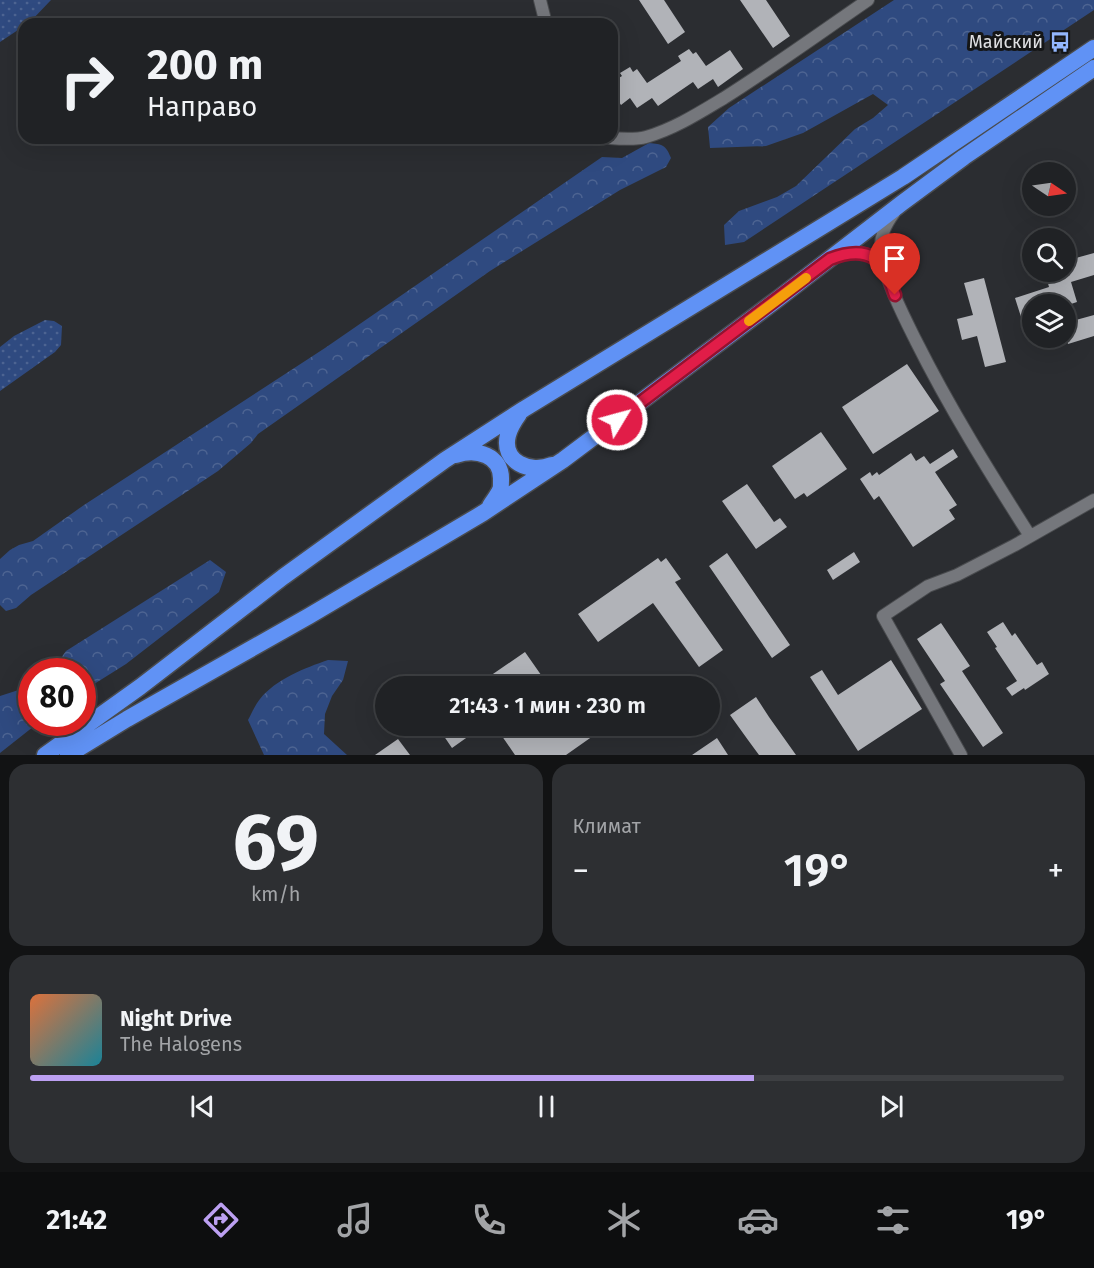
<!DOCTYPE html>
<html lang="ru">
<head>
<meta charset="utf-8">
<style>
	:root { --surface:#202225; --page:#2d2f32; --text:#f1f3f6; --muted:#a2a4a7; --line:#3d3f42; --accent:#bca0f2 }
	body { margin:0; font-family:"Fira Sans",sans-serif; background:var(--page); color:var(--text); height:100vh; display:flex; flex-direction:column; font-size:22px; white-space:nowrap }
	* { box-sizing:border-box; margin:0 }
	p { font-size:20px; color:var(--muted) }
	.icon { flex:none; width:33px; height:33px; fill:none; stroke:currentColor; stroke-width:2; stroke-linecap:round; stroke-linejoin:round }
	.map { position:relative; height:755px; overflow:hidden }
	.drawer { display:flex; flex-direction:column; gap:9px; padding:9px; background:#121314; flex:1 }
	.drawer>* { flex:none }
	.guide { position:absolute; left:18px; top:18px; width:600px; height:126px; border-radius:18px; box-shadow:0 6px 24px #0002,0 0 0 2px var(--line); background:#202225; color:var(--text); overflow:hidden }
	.needle { width:39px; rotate:103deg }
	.tools { position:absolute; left:1022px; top:162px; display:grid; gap:12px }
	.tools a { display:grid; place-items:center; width:54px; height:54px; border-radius:50%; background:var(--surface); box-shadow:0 6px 24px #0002,0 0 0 2px var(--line); font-size:30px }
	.speed { position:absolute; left:18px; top:658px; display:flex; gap:12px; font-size:30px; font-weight:700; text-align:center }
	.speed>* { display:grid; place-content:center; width:78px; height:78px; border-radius:50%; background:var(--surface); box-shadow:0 6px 24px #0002,0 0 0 2px var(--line); line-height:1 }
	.speed .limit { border:9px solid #d22; background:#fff; color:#111 }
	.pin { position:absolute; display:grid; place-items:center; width:51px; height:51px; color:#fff; margin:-62px -26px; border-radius:50% 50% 50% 0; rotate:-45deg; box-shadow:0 0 6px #0007 }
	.pin .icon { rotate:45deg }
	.me { position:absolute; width:66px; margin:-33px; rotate:53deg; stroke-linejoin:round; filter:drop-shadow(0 0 4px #0008) }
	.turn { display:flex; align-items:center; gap:21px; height:126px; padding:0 30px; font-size:27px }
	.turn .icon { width:78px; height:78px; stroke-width:2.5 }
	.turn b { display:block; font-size:42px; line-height:51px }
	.big { font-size:45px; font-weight:600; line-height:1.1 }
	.drawer .tile { flex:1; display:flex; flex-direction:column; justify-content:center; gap:9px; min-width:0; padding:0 21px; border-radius:18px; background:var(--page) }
	.drawer .dial { align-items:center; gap:0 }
	.dial b { font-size:78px; line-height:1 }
	.song { display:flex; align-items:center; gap:18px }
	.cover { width:72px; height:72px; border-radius:9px; background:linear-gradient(135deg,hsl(20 70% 55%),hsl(190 70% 35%)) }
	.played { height:6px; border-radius:3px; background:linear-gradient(90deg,var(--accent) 70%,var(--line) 70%) }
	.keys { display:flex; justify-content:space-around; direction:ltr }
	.heat { display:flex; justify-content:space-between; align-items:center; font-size:33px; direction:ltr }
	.drawer .tiles { flex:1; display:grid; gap:9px; grid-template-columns:1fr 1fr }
	.tile:last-child { grid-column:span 2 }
	.trip { position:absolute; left:375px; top:676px; width:345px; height:60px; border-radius:30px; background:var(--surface); box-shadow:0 6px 24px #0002,0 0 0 2px var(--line); font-weight:600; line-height:60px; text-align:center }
	.dock { display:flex; height:96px; justify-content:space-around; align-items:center; background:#0d0e0f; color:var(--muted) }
	.dock .icon { width:42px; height:42px }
	.dock .selected { color:var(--accent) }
	.dock b { font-size:27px; color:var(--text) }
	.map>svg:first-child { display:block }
</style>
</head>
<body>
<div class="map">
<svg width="1094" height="755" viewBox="0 0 1094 755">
	<defs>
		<pattern id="grass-dots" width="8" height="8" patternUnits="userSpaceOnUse" patternTransform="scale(1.5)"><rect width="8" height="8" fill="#2f4a80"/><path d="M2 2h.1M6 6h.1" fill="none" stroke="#4d6492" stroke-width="1.8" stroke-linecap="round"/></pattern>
		<pattern id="forest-crowns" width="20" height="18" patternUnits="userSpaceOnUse" patternTransform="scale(1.5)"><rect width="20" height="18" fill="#2f4a80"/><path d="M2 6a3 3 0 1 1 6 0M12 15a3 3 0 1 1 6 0" fill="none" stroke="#4d6492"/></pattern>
	</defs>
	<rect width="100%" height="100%" fill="#2b2d31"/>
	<path fill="url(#grass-dots)" d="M0 0H51L30 22 24 24V26L0 42Z
		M45 320 54 321 62 326 61 345 55 352 0 391V347L14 336Z"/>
	<path fill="url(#forest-crowns)" d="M894 0H1094V10L744 242 725 245 724 225 739 211 777 197 796 186 855 129 873 118 888 105 873 94 803 133 766 146 710 148 708 127 729 108Z
		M649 143C662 144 666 145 671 158L666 167 620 190 490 271 258 434 251 443 218 471 31 595 16 608 6 611 0 605V559L10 550 19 545 33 541 84 505 325 348 602 157 622 158Z
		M210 560 226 572 219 592 126 664 83 691 82 672H51L66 651Z
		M328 660 348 661 343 680 332 696 325 714 324 734 347 755H264L248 720C252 713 255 705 260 699 276 679 305 668 328 660Z
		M31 686 32 723H38L0 753V696Z"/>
	<path fill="#b1b3b8" d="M639 0H664L685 32 668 44Z
		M740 0H766L790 36 773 48Z
		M689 49 693 54 696 52 706 66 730 50 743 69 718 87 713 79 698 89 693 82 658 106 652 98 637 108 630 98 621 105 612 91V82L622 76 620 73 630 67 633 72 637 69 647 83 681 61 678 56Z
		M1094 253V275L1071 282 1077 302 1065 306V304H1032V317L1022 320 1015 298 1049 287 1045 272H1065V261Z
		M984 278 1006 362 985 367 977 336 962 340 957 319 973 315 964 283Z
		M1094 315V336L1068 344 1065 333V323Z
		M907 364 939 411 873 454 842 407Z
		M821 432 847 469 807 497 804 493 795 499 772 466Z
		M953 449 958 457 935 472 957 505 949 510 955 519 913 547 879 496 874 500 860 479 870 472 872 476 877 472 879 475 911 453 916 461 924 456 930 464Z
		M747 484 774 522 780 518 787 527 756 549 722 501Z
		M854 552 860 562 833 580 827 570Z
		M727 553 790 645 772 658 709 566Z
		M658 558 661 562 666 558 681 579 675 582 723 650 699 667 653 603 598 642 578 614Z
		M1003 622 1012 636 1015 633 1037 665 1042 662 1049 674 1025 690 1024 688 1012 696 1006 688 1017 681 995 648 997 647 987 632Z
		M941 623 970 666 962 671 1003 733 983 747 940 684 945 681 917 639Z
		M525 652 546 682 539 687H474Z
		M891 660 922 709 858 751 810 677 822 670 838 695Z
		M756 697 769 717 796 755H759L748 740 730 715Z
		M437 726H483L452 748Z
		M495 726H524L531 736 546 726H586L593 736 566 755H515Z
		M717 738 728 755H692Z
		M398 739 410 755H375Z"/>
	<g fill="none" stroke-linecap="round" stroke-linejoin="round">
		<g stroke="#494b4e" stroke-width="14">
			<path id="minor" d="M540 0 546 24
				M610 138C622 139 635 140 646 137 674 129 699 113 724 98 773 67 820 33 868 0
				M894 213C885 225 880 236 881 251 884 278 904 317 916 341 950 409 990 473 1030 536
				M838 256C857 248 873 253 885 270
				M961 755 883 616 928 586 957 575 1015 545 1094 500"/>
		</g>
		<g stroke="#494b4e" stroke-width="19">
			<path id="highway" d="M519 414C514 421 510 427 508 435 501 462 530 474 552 465
				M456 455C476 448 502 455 501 480 501 482 501 488 500 490 498 495 493 501 490 506
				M45 755 140 687 283 577 445 460 524 409 903 177 1094 48
				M68 755 127 719 309 616 483 513 563 460 779 298 902 203 964 157 1094 68"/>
		</g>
		<use href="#minor" stroke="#75777c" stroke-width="12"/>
		<use href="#highway" stroke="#6092f5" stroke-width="16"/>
	</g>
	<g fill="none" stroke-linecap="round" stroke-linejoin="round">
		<g stroke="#92132f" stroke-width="15">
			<path id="route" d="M617 420 830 259C850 251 874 248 886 272 890 279 892 287 895 295"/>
		</g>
		<use href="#route" stroke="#e11d48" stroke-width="10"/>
		<path stroke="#f59e0b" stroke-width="10" d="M749 321 806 278"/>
	</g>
	<defs>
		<g id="bus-bare" transform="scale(1.62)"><path d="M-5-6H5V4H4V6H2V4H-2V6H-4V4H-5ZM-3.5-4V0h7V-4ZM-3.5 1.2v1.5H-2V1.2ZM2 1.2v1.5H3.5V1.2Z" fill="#93b7fd" stroke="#151617" stroke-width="2.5" paint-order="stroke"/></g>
	</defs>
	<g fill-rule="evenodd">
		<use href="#bus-bare" x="1060" y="42"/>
	</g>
	<g text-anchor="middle" stroke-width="6" stroke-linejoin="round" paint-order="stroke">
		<g font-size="18" fill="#dfe0e3" stroke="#151617" text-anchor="end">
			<text x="1043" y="48">Майский</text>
		</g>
	</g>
</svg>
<div class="tools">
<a><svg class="needle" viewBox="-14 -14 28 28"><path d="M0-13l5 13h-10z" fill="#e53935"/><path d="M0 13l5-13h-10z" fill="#a2a4a7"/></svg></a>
<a><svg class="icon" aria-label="search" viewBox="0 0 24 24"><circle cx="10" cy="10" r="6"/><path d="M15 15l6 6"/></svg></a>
<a><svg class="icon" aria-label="layers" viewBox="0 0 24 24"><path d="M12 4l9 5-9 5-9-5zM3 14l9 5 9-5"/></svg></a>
</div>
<div class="speed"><div class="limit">80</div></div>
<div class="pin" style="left:895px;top:295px;background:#d93025"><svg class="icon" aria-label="arrive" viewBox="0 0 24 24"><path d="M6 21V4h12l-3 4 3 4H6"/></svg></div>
<svg class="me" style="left:617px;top:420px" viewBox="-20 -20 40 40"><circle r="17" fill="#e11d48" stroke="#fff" stroke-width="3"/><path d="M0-11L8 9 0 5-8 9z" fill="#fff"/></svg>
<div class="trip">21:43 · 1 мин · 230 m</div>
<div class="guide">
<div class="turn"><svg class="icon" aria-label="right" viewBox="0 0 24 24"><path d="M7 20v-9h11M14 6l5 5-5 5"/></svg><div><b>200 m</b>Направо</div></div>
</div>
</div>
<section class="drawer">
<div class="tiles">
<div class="tile dial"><b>69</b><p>km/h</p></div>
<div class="tile"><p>Климат</p>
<div class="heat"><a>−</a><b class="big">19°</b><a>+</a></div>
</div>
<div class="tile">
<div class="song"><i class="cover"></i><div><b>Night Drive</b><p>The Halogens</p></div></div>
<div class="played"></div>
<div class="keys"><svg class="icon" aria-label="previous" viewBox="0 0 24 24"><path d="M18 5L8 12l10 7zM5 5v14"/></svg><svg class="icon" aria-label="pause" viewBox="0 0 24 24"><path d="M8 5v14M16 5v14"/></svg><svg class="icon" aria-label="next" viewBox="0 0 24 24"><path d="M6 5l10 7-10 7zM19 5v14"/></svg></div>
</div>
</div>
</section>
<nav class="dock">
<b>21:42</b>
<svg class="icon selected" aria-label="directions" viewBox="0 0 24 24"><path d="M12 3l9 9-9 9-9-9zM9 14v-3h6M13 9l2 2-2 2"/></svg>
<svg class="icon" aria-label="music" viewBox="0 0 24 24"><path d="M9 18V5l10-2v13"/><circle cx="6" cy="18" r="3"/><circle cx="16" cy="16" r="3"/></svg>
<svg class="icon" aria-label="phone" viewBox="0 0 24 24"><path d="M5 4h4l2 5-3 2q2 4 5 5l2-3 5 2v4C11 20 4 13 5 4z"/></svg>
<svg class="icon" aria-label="climate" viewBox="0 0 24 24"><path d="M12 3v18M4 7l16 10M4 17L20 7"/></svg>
<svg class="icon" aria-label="car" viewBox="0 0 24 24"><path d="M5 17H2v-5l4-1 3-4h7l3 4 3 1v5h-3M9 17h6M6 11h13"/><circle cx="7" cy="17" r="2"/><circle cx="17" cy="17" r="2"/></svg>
<svg class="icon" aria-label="filters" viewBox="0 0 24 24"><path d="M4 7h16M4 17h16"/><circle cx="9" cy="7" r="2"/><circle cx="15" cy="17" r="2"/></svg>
<b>19°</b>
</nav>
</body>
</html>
